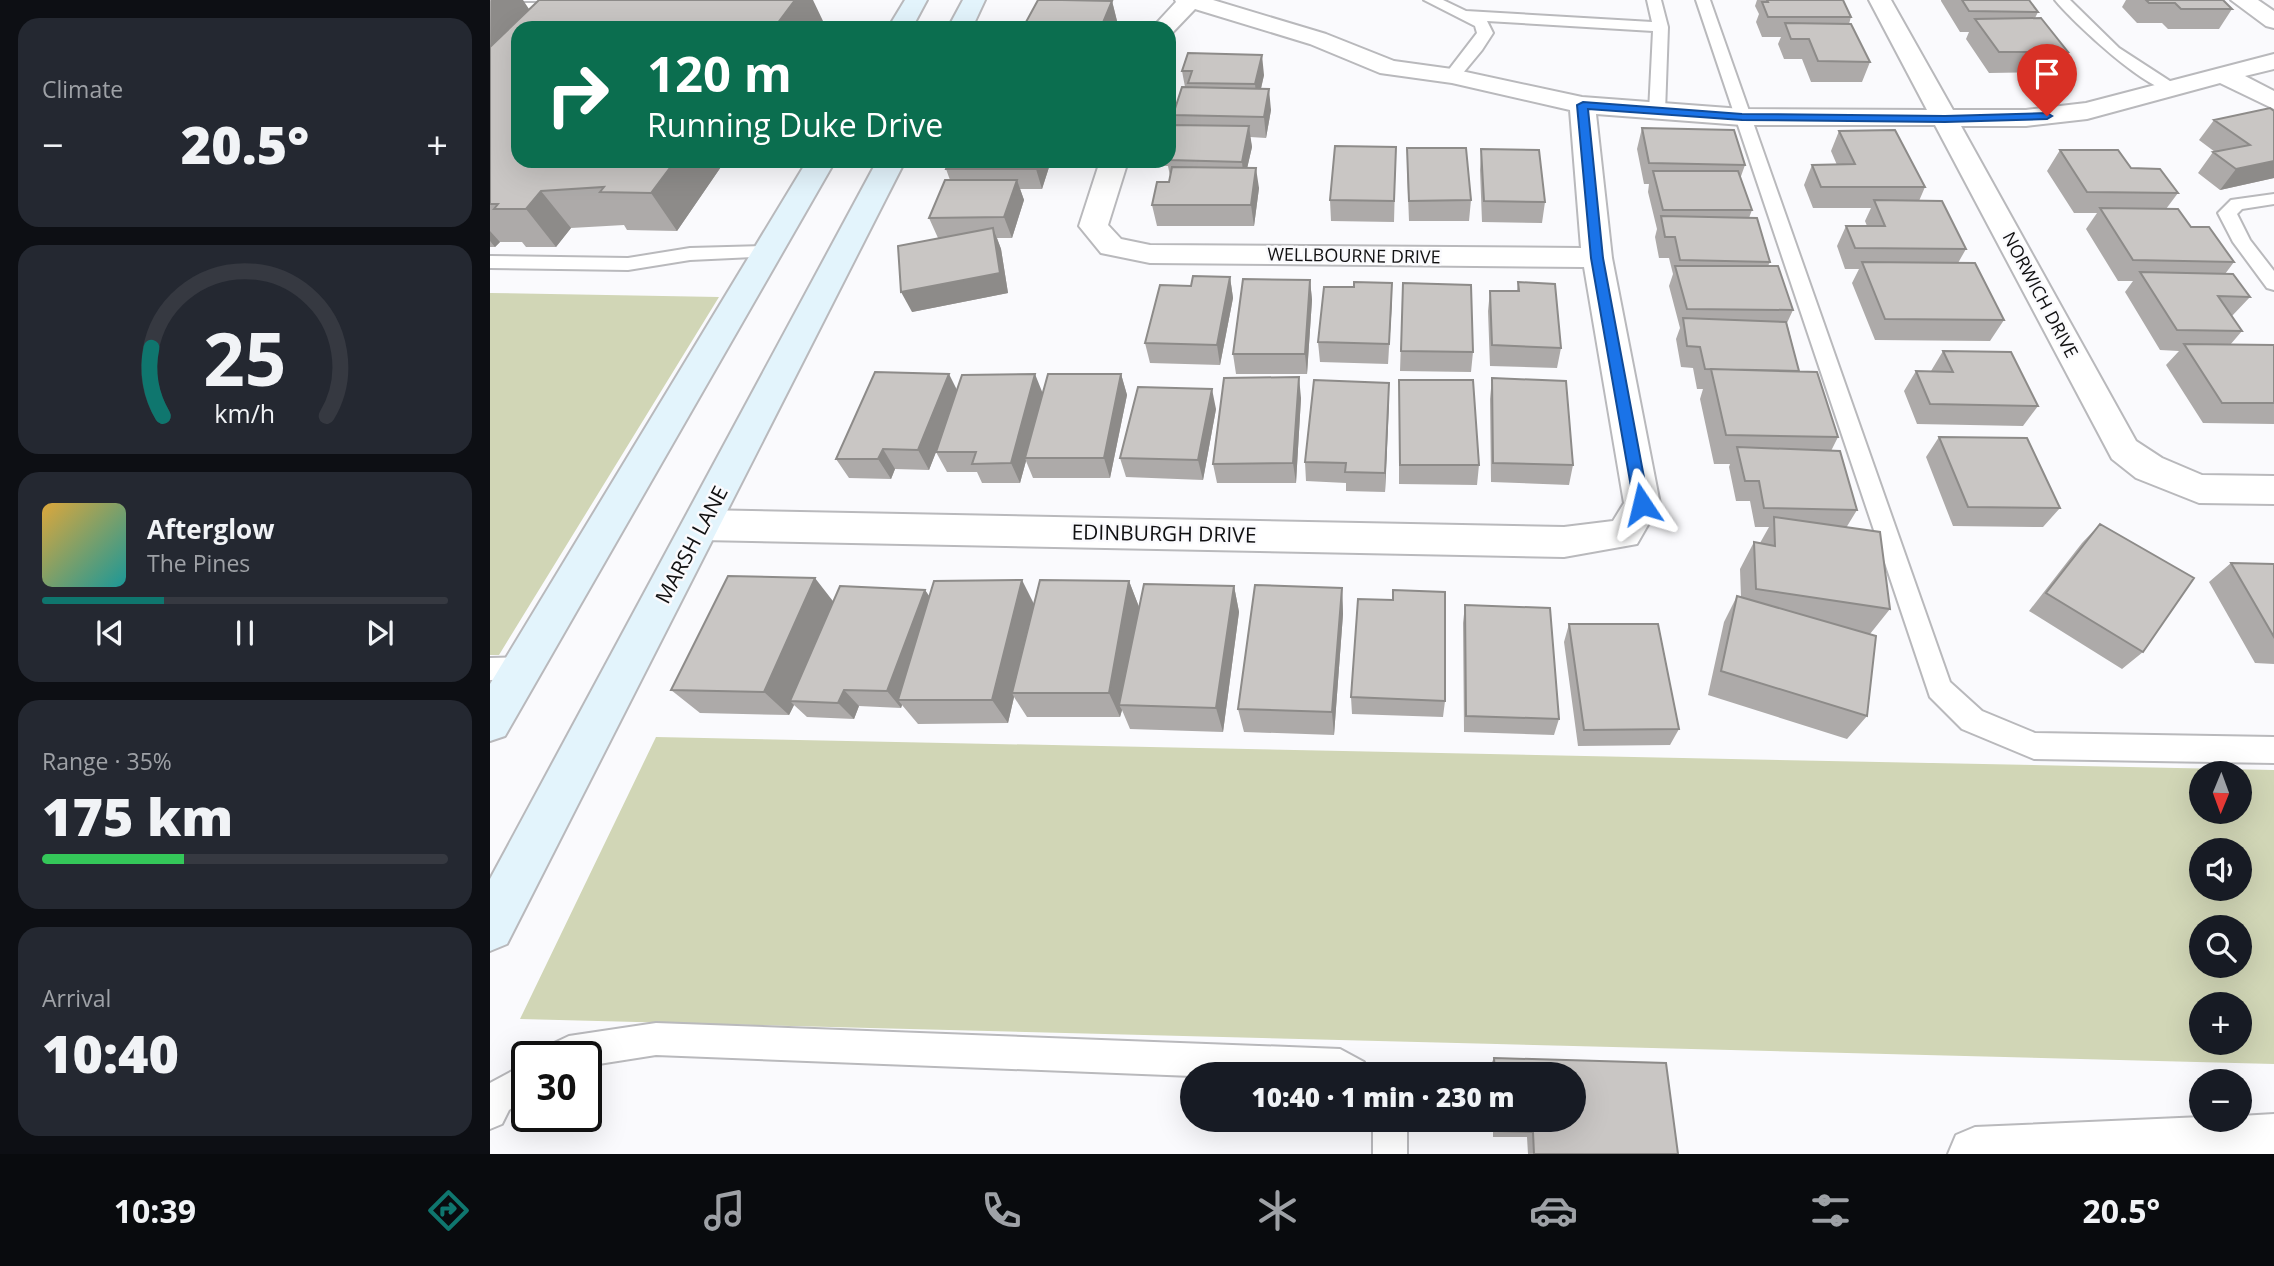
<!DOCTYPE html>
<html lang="en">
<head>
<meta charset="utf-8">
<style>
	:root { --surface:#171b24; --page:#242831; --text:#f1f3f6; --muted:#9ea1a6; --line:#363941; --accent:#0f766e }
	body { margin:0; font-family:"Open Sans",sans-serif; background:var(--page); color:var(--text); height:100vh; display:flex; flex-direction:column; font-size:26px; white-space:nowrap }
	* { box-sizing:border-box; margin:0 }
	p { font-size:23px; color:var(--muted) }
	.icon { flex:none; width:38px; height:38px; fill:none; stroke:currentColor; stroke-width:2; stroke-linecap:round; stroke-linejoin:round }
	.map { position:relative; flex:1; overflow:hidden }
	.panel { display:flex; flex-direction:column; gap:18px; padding:18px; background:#0d0f14; width:490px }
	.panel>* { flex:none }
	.banner { position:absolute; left:21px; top:21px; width:665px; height:147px; border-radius:21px; box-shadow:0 7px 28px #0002; background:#0b6e4f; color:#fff; overflow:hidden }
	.needle { width:46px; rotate:181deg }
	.fabs { position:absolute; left:1699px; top:761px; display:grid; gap:14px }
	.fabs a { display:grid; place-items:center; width:63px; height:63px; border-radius:50%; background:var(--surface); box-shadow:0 7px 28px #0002; font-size:35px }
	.speed { position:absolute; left:21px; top:1041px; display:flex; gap:14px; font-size:35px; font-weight:700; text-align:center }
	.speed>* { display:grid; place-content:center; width:91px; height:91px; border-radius:50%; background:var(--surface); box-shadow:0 7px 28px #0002; line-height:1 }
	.speed .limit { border:4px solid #111; border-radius:10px; background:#fff; color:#111 }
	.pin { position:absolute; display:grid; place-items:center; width:60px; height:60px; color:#fff; margin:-72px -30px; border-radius:50% 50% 50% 0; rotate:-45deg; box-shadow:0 0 7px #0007 }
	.pin .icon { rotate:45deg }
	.me { position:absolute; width:77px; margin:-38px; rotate:350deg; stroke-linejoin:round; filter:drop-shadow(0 0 5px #0008) }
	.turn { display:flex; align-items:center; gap:24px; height:147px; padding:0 21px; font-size:32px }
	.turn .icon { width:91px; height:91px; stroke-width:2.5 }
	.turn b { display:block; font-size:49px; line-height:60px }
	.big { font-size:52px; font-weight:800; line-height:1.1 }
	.panel .tile { flex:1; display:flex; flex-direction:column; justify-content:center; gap:10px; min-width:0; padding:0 24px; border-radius:21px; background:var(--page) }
	.panel .dial { align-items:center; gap:0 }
	.dial svg { height:182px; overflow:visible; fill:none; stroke:var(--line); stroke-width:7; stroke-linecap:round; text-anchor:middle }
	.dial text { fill:var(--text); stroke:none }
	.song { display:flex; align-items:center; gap:21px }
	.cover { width:84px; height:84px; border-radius:10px; background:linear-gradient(135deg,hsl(40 70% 55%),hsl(180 70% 35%)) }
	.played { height:7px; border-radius:4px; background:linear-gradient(90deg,var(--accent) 30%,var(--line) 30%) }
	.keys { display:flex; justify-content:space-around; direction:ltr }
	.heat { display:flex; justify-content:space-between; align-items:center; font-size:38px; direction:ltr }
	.charge { height:10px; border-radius:5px; background:linear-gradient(90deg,#34c759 35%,var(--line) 0) }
	.trip { position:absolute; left:690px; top:1062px; width:406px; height:70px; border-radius:35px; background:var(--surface); box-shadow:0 7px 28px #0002; font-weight:800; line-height:70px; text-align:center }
	.tabs { display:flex; height:112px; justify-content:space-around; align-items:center; background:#090b0e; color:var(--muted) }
	.tabs .icon { width:49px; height:49px }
	.tabs .current { color:var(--accent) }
	.tabs b { font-size:32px; color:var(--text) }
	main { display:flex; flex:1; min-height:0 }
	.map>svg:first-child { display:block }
</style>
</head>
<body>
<main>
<section class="panel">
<div class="tile"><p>Climate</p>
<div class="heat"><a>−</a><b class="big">20.5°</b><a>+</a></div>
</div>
<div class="tile dial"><svg viewBox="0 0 100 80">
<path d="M14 69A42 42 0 1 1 86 69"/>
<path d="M14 69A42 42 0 0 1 9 39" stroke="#0f766e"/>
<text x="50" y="56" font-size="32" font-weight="700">25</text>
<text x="50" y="72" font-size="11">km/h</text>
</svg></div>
<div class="tile">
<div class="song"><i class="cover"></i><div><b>Afterglow</b><p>The Pines</p></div></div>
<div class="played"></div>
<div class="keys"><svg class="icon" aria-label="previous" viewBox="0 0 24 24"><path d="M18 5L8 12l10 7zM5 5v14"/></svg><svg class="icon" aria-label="pause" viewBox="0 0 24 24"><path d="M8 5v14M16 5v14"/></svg><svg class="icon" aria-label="next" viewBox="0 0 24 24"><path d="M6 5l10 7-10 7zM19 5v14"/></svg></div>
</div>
<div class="tile"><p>Range · 35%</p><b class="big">175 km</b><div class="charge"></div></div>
<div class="tile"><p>Arrival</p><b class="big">10:40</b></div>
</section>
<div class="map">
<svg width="1784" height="1154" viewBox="0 0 1784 1154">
	<rect width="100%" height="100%" fill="#fafafd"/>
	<path fill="#d1d6b6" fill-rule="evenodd" d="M0 293 229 297 9 655H0Z
		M166 737 1784 770V1064L30 1019ZM1712 774H1750V812H1712ZM1712 850H1750V889H1712ZM1712 928H1750V966H1712ZM1712 1004H1750V1043H1712Z"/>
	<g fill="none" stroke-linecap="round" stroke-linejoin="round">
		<g stroke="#b9b9bc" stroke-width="4">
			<path id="service" d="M934 0H953L976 11 1162 22 1157 0H1171L1178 27 1175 112 1167 117 1159 112 1163 31 997 21 1003 33 992 50 968 79 962 81 954 76 987 33 985 26Z
				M1206 0H1220L1460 682 1492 711 1545 733 1784 737V763L1544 759 1472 729 1440 697Z
				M1565 0H1580L1629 48 1686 85 1688 88 1686 91C1662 97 1581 20 1565 0Z
				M0 3H82L89 7 69 28H53L69 11H0Z
				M1784 194V204L1752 209 1747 214 1760 240 1784 271V290L1777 288 1743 242 1728 213 1741 200Z
				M277 246 286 252 284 256 200 260 138 270 0 268V256L138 258 200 248Z
				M33 657 42 660 46 668 42 676 33 679 0 680V658Z
				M166 1023 850 1049 874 1062 879 1074 702 1076 166 1055 96 1066V1057H56L60 1045 79 1036Z
				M37 1063V1098L19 1110 12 1124 0 1129V1083Z
				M883 1120H917V1154H883Z"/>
		</g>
		<g stroke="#b9b9bc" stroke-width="4">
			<path id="minor" d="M685 0H723L836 34 904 61 962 69 1092 97 1252 109 1437 110 1379 0H1401L1463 110H1536L1596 103 1784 54V69L1755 76 1784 91V109L1730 83 1597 119 1536 126H1471L1646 441 1672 458 1712 475 1784 476V504L1709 503 1646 478 1622 459 1445 125H1252L1106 114 1122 258 1170 504 1147 544 1074 557 212 540 199 535 193 525 199 515 212 510 1074 527 1123 521 1134 503 1094 267 660 263 611 253 589 226 610 161H638L618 225 631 239 660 245 1091 248 1080 110 962 83 890 73 820 44 705 9 682 33 679 34V28H662L686 2Z
				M1741 0H1768L1784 11V28L1776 26Z
				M1784 1114V1154H1458L1466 1135 1485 1127 1712 1117V1120H1750V1116Z"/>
		</g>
		<g stroke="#b9b9bc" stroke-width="4">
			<path id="secondary" d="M415 0H437L422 28H398Z
				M473 0H495L482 28H458Z
				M317 161H345L15 736 0 741V684Z
				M387 161H415L17 944 0 951V879Z"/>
		</g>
		<use href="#service" fill="#fff" fill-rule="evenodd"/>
		<use href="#minor" fill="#fff" fill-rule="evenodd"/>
		<use href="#secondary" fill="#e3f4fc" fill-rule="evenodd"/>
	</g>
	<path fill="#adaaa9" d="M0 0 39 9 333 21 28 161H235L187 231 137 230 134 225 81 228 66 247H36L32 242H10L5 247H0Z
		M1267 0H1353L1361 17 1359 24 1380 62 1372 82H1321L1312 59H1294L1288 44 1291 37H1272L1266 22 1269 14 1265 6Z
		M1451 0H1539L1548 12 1545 18 1578 52 1566 72 1499 73 1476 39 1479 32H1470L1451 1Z
		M1636 0H1733L1742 9 1729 29H1678L1672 23H1647L1632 7Z
		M622 1 627 21 624 28H538L536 22Z
		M692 71 774 75 771 89 781 110 776 138 760 137 762 147 757 168 769 188 764 226H667L662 205 679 182 680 176 678 166H674L673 161H679V125H685L683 115 695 87Z
		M1784 111V178L1730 190 1708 173 1723 152H1725L1709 140 1724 120Z
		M1152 128 1255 165 1250 179 1262 210 1259 218 1280 262 1278 266 1303 310 1297 323 1309 371 1348 437 1341 451 1367 510 1356 528 1400 609 1380 634 1377 716 1357 739 1218 695 1234 622 1247 596 1251 597 1250 569 1264 542 1270 543 1279 527H1265L1260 501H1246L1239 467 1240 464H1224L1210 399 1213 389H1207L1203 368 1191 367 1186 339 1190 328 1179 286 1183 274 1179 258H1169L1165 237 1167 229 1158 192 1159 184H1154L1147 149Z
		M1349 131 1435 187 1429 201 1476 249 1468 263 1514 320 1500 341 1385 340 1362 283 1369 269H1355L1347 246 1356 226H1377L1375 221 1381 208H1323L1314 185 1322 165H1347L1341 151Z
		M906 147 904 222 841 221 840 200Z
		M917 148 981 200 979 221H919L917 169Z
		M991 149 1055 202 1052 223 992 222 990 170Z
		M1570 150 1641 168 1688 193 1676 209 1701 227 1744 262 1735 274 1760 297 1742 316 1752 331 1740 345H1784V424L1713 423 1676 365 1689 351 1670 350 1635 292 1643 281H1628L1596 229 1607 213H1584L1557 171Z
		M459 161H561L552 189H530L534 200 522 238H507L511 249 518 293 422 312 448 238 439 218 460 180 456 169Z
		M740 277 743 298 730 365 660 363 655 343 701 286Z
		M820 280 822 300 817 374H746L743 354Z
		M1028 282 1071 348 1067 368 1000 366 998 311 1000 291H1027Z
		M902 283 898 364 830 362 828 342 864 287Z
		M913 283 983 352 981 372 910 371Z
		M1453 351 1548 406 1533 426 1427 424 1414 391 1426 371H1441Z
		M631 374 637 395 620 478H543L536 461 530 483H492L487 472H457L446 452 447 449 439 470 405 469 401 479 359 478 346 459 467 390 552 393Z
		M1002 378 1083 465 1079 485 1001 482 1000 399Z
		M909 380 989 465 987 485 909 484Z
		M899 383 895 492 856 491V483L816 481 815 462Z
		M811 398 806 483H727L723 464Z
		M726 409 713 480 636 477 630 458Z
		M1449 437 1570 508 1553 527 1463 526 1436 457Z
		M1610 524 1653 652 1632 669 1539 611 1592 543Z
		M1741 563 1784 564V664L1765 663 1719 582Z
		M639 581 649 607 744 586 749 612 733 732 640 729 632 710 630 717H537L524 697 518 723 428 724 412 705 411 708 369 706 364 719 317 717 304 705 299 715 210 713 181 690 343 601 435 590 439 596 544 604Z
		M852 588 853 614 844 735 754 732 748 709Z
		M975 605 1069 719 1064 735 974 732 973 623Z
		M1079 624 1189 729 1180 745 1088 746 1074 642Z
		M861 697 955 701 953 717 862 714Z
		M1004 1058 1176 1063 1188 1154H1038L1037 1137H1003V1120H1083V1074H1001L1000 1066Z"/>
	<path fill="#8d8b89" d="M1 0H33L45 18 0 62Z
		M305 0H323L333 21 327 28H284Z
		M622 1 627 21 624 28H613L612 25Z
		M772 55 774 75 767 105 765 84Z
		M779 89 781 110 776 138 774 117Z
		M759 126 762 147 754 182 752 162Z
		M185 161H235L187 231 161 193Z
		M548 161H561L552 189 546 169Z
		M1784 161V178L1730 190 1746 169Z
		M766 168 769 188 764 226 761 205Z
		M527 180 534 200 522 238 514 217Z
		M51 191 81 228 66 247 36 209Z
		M503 228 511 249 518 293 422 312 411 292Z
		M0 231 10 242 5 247 0 241Z
		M740 277 743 298 730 365 727 345Z
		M820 280 822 300 817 374 815 354Z
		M902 283V303L898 364 899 344Z
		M459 374 469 394 439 470 428 450Z
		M545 374 553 394 535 458 536 461 530 483 521 463Z
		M631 374 637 395 620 478 614 458Z
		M809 377 811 398 806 483 803 463Z
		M899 383V403L895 492V473Z
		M722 389 726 409 713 480 708 460Z
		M393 449 405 469 401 479 388 459Z
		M325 578 346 605 300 701 304 705 299 715 274 692Z
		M532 580 545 606 522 693 524 697 518 723 502 700Z
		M639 581 649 607 629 705 632 710 630 717 619 693Z
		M744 586 749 612 733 732 726 708Z
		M852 588 853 614 844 735 842 712Z
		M435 590 447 608 408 700 412 705 411 708 397 691Z
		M354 690 369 706 364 719 348 703Z"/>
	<path fill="#c9c6c4" stroke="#8d8b89" stroke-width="2" d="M49 0H305L284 28H28V161H185L161 193 110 192 114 187 51 191 36 209H4L8 204H0V47Z
		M548 0H572L622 1 612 25 536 22Z
		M1277 0H1353L1361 17H1278L1272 2H1278Z
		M1472 0H1539L1548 12 1479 11Z
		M1656 0H1733L1742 9H1691L1685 3H1659Z
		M1551 18 1578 52H1509L1485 19Z
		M1295 23 1361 24 1380 62 1328 61 1319 39H1301Z
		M698 53 772 55 765 84 698 83 702 71H692Z
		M692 87 779 89 774 117 683 115Z
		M1780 108 1784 111V161L1746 169 1723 152 1760 145 1724 120Z
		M679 125 759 126 752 162 679 160V152L681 146H679Z
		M1152 128 1244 130 1255 165 1159 163Z
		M1405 130 1435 187H1331L1322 165 1365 164 1349 131Z
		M845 146 906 147 904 201 840 200Z
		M917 148H976L981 200 919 201Z
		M991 149 1049 150 1055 202 994 201Z
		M1570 150H1628L1641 168 1670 169 1688 193 1597 192Z
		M459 161H548L546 169H456Z
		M682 167 766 168 761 205H662L667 182H679Z
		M1163 171H1248L1262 210H1173Z
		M455 180H527L514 217 439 218Z
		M1384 200 1452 201 1476 249 1365 248 1356 226H1395Z
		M1610 208 1688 209 1701 227H1719L1744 262 1643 260Z
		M1171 216 1267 218 1280 262 1190 260 1185 237H1175Z
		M503 228 510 273 411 292 408 246Z
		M1372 262 1485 263 1514 320 1395 319Z
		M1185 266H1288L1303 310 1197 309Z
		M1650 272 1743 274 1760 297 1728 296 1752 331 1687 330Z
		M703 276 740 277 727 345 655 343 670 285 701 286Z
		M753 279 820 280 815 354H743Z
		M864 282 902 283 899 344 828 342 834 287H864Z
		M1028 282 1065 284 1071 348 1002 345 1000 291H1029Z
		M913 283 981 285 983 352 911 351Z
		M1193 318 1296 322 1309 371 1215 369 1210 347 1197 346Z
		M1694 344 1784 345V403H1732Z
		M1453 351 1521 352 1548 406 1440 404 1426 371 1463 372Z
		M1221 369 1327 372 1348 437 1236 435Z
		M385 372 459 374 428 450 393 449 388 459H346Z
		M545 374 521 463 482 464 486 452H446L472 375Z
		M558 374H631L614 458H535Z
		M809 377 803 463 723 464 734 378Z
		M1002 378 1076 381 1083 465 1003 463Z
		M824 380 899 383 895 473 855 472 856 463 815 462Z
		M909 380H983L989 465H910Z
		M648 387 722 389 708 460 630 458Z
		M1449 437 1537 438 1570 508 1478 507Z
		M1247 447 1350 451 1367 510 1274 508 1269 481H1255Z
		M1284 517 1390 532 1400 609 1266 589 1264 542 1285 546Z
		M1610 524 1704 578 1653 652 1556 593Z
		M1741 563 1784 564V637Z
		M238 576 325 578 274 692 181 690Z
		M532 580 502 700H408L444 581Z
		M550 580 639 581 619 693H522Z
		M654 584 744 586 726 708 629 705Z
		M765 585 852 588 842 712 748 709Z
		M350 586 435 590 397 691 354 690 348 703 300 701Z
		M903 590 955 592V701L861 697 868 599 903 600Z
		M1247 596 1386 636 1377 716 1231 671Z
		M975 605 1060 608 1069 719 976 716Z
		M1079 624H1168L1189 729 1094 730Z
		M1004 1058 1176 1063 1188 1154H1044L1043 1132 1007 1131V1120H1083V1074H1005Z"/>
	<path fill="#1a73e8" stroke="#114b97" stroke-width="2" d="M1093 102 1252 114 1455 116 1557 113 1562 116 1557 119 1455 122 1252 120 1098 109 1113 258 1159 504 1152 510 1144 504 1101 258 1087 105Z"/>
	<g text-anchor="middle" stroke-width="5" stroke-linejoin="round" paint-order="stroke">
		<g font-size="18" fill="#111112" stroke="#fafafd">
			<text transform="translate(864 256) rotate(1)" y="6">WELLBOURNE DRIVE</text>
			<text transform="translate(1550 295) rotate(62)" y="6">NORWICH DRIVE</text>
		</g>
		<g font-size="21" fill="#111112" stroke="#fafafd">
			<text transform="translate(674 534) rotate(1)" y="7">EDINBURGH DRIVE</text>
			<text transform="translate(202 545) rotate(-62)" y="7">MARSH LANE</text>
		</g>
	</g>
</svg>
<div class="fabs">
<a><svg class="needle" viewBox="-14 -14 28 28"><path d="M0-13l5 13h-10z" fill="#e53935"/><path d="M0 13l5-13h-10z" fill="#9ea1a6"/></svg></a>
<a><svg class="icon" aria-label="sound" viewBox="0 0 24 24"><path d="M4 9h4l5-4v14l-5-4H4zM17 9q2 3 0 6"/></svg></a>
<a><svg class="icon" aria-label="search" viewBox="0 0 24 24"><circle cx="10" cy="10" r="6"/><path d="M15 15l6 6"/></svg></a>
<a>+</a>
<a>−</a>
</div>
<div class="speed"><div class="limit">30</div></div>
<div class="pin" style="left:1557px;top:116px;background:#d93025"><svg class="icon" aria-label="arrive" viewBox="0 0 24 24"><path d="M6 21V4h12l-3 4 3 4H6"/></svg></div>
<svg class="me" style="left:1152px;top:504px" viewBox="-20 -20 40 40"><path d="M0-17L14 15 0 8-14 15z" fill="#1a73e8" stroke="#fff" stroke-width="4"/></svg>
<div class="trip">10:40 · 1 min · 230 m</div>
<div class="banner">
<div class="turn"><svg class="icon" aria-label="right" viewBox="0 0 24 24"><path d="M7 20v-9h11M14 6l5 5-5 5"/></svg><div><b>120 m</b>Running Duke Drive</div></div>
</div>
</div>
</main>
<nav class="tabs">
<b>10:39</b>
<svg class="icon current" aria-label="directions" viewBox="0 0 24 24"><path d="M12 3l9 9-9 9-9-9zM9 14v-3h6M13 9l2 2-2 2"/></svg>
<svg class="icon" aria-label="music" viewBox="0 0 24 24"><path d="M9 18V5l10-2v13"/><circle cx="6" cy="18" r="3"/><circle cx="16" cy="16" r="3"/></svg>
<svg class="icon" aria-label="phone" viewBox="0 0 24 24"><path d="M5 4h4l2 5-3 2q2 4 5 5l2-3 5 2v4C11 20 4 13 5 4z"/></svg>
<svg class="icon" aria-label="climate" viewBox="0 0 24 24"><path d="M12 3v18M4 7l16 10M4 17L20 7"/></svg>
<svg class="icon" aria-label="car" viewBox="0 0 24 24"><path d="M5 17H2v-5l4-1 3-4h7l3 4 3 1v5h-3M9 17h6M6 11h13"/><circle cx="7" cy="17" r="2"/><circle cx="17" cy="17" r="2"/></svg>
<svg class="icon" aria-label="filters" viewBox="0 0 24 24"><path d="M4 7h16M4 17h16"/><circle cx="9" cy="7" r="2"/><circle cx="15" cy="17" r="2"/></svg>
<b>20.5°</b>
</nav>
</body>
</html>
